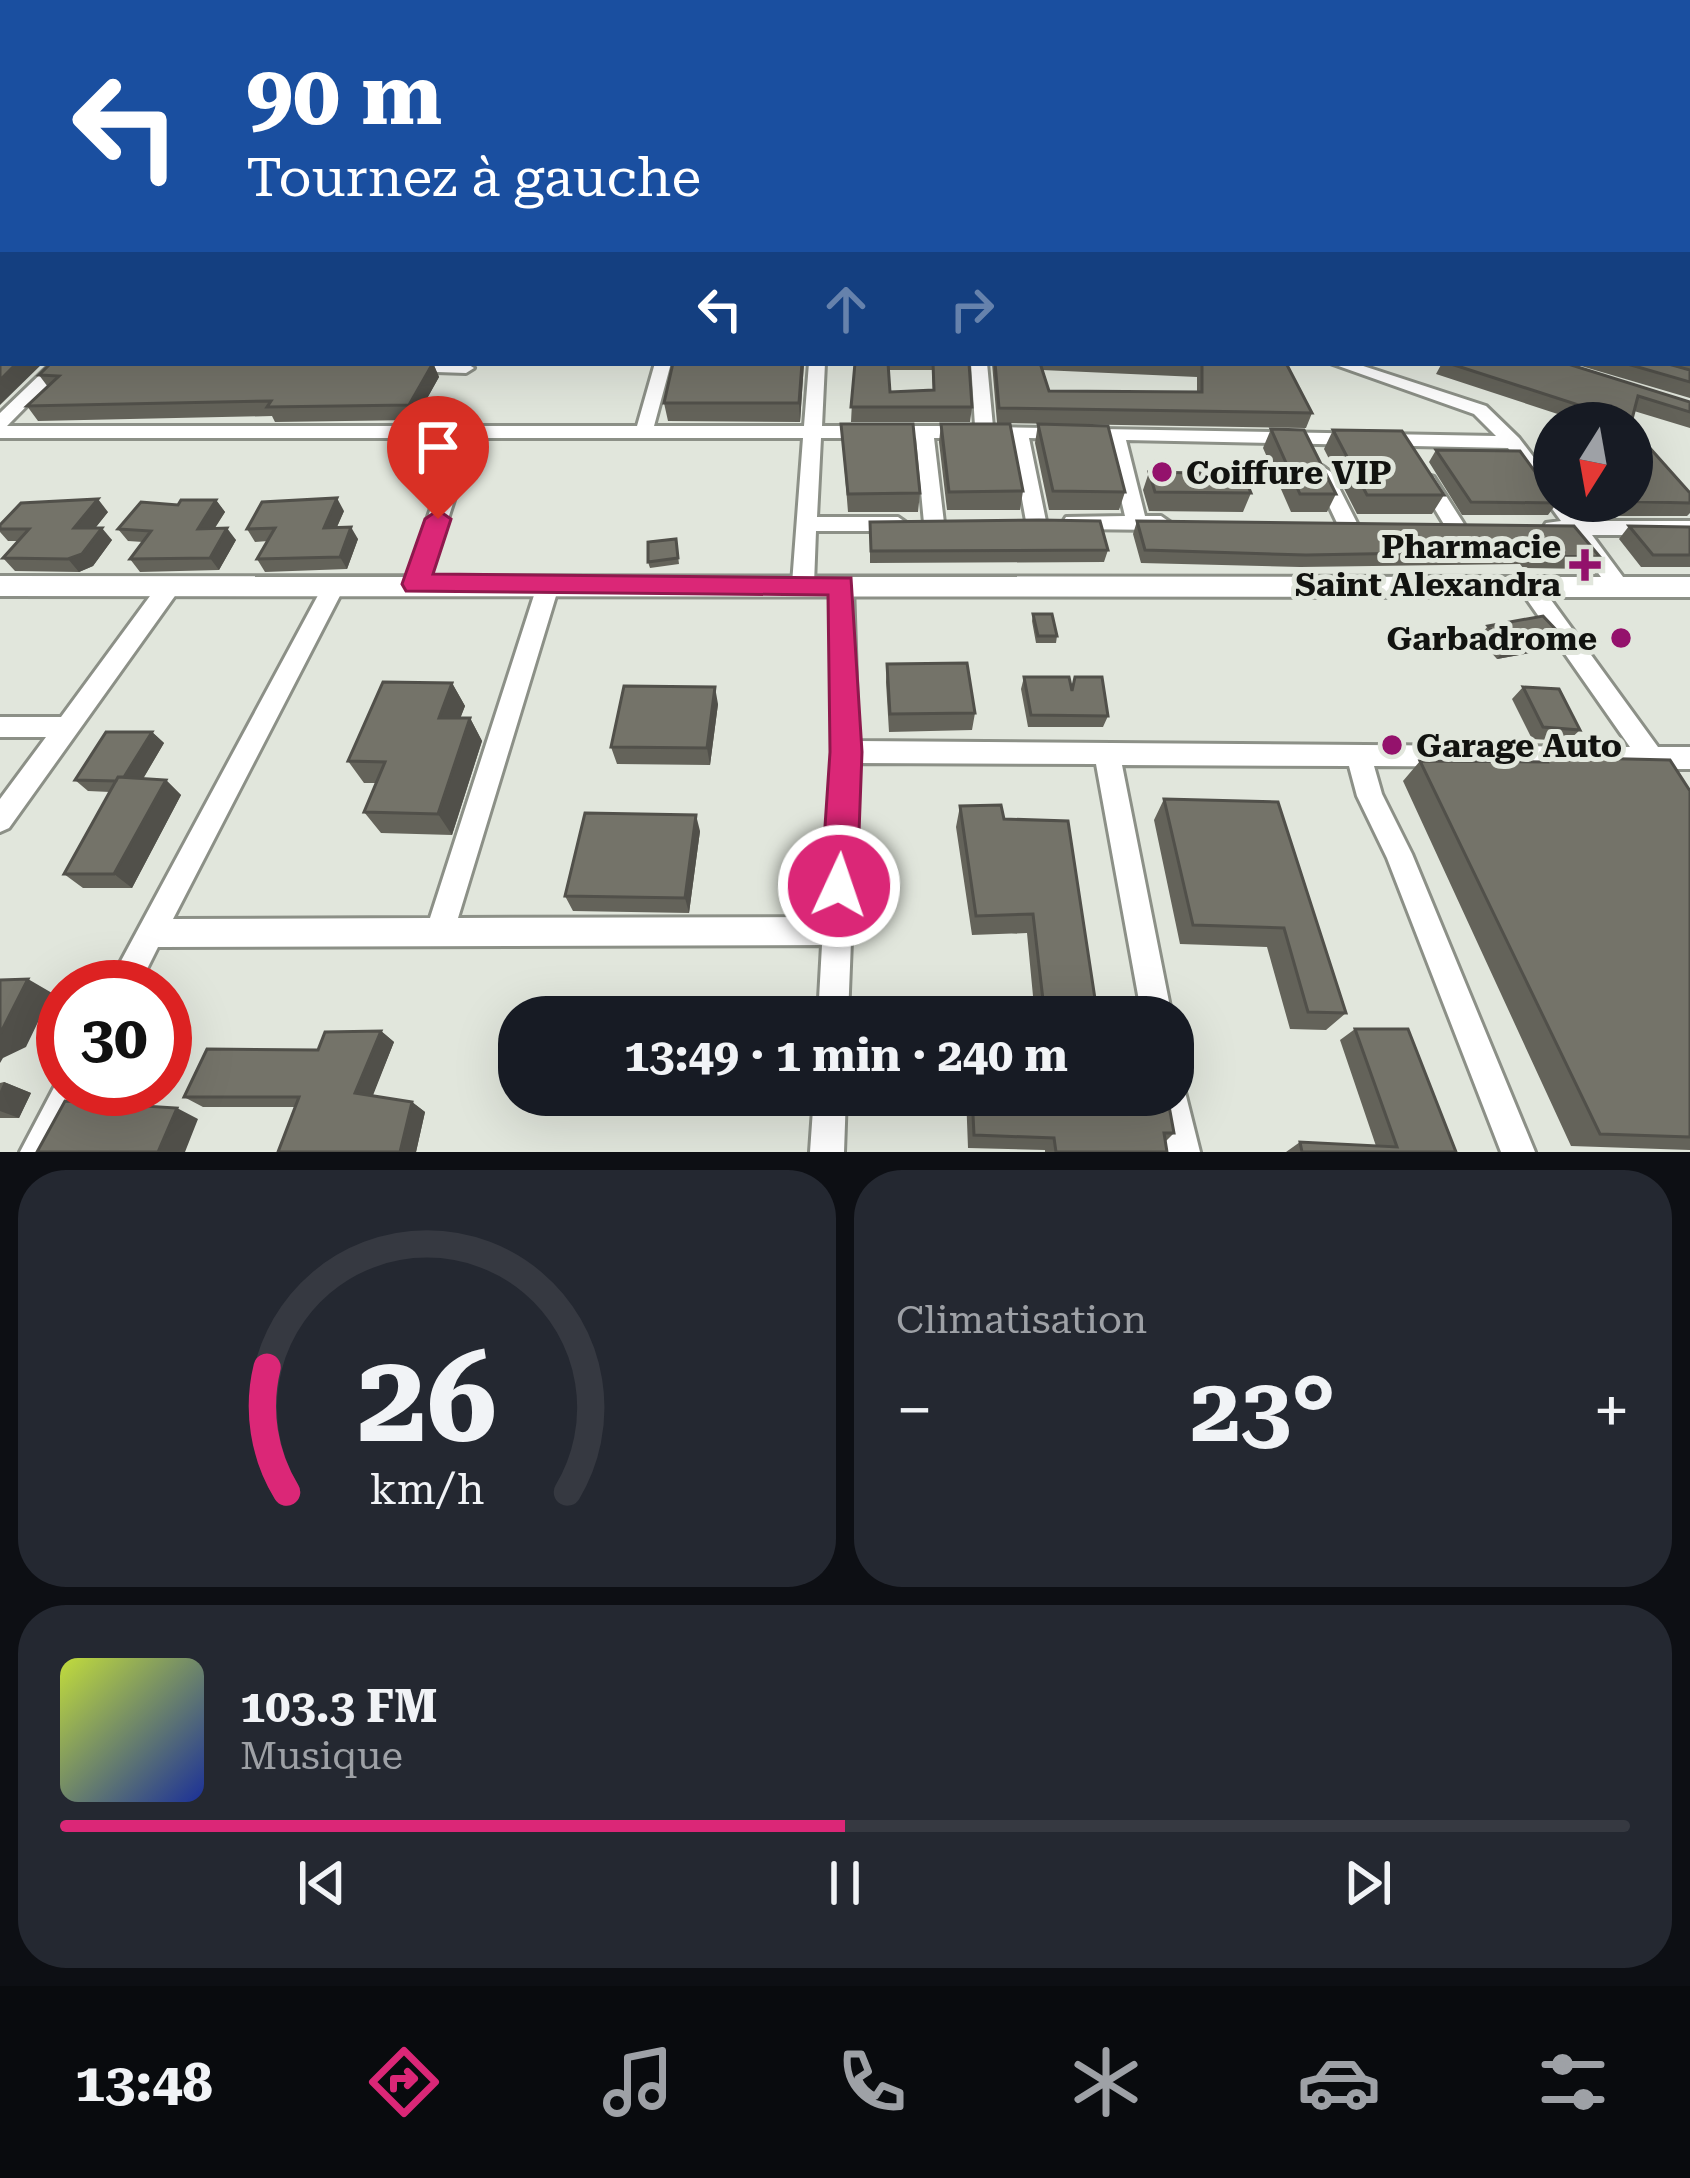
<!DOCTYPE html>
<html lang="fr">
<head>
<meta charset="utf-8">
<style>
	:root { --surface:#171b24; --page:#242831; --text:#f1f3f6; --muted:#9ea1a6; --line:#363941; --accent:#db2777 }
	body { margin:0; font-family:"Roboto Serif",serif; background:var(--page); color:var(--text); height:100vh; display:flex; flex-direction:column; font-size:45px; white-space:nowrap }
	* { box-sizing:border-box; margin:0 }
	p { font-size:39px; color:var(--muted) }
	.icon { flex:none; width:66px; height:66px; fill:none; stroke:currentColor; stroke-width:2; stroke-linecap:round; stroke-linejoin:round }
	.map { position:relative; height:1152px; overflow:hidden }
	.sheet { display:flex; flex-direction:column; gap:18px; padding:18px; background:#0d0f14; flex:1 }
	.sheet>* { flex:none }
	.banner { position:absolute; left:0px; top:0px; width:1692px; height:366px; box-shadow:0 12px 48px #0002; background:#1a4fa0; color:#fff; overflow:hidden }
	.needle { width:78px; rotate:191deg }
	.fabs { position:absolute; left:1533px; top:402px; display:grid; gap:24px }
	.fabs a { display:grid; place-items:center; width:120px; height:120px; border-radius:50%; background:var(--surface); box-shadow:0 12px 48px #0002; font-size:60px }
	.speed { position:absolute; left:36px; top:960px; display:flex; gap:24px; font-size:60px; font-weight:700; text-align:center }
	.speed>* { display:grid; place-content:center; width:156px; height:156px; border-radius:50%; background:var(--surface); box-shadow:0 12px 48px #0002; line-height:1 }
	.speed .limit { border:18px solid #d22; background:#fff; color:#111 }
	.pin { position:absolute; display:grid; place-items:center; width:102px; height:102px; color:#fff; margin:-123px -51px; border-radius:50% 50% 50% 0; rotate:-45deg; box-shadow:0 0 12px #0007 }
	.pin .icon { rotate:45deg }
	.me { position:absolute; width:132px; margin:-66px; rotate:3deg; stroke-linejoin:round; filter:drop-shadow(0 0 9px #0008) }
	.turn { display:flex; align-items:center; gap:42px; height:252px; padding:0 48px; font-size:54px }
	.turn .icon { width:156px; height:156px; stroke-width:2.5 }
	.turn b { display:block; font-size:84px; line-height:102px }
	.lanes { display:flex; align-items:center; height:114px; padding:0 48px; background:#0003; justify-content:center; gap:60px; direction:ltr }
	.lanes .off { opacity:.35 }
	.big { font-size:90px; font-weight:700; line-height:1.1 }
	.sheet .card { flex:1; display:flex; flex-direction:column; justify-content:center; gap:18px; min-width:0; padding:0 42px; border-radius:48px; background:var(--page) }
	.sheet .dial { align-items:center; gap:0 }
	.dial svg { height:312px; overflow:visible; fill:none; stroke:var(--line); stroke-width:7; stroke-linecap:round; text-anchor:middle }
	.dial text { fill:var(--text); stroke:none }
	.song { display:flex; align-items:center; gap:36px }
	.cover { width:144px; height:144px; border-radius:18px; background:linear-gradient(135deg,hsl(70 70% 55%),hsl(230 70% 35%)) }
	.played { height:12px; border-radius:6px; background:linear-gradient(90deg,var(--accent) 50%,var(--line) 50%) }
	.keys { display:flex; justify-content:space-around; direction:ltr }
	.heat { display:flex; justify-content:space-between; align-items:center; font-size:66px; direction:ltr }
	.sheet .tiles { flex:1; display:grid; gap:18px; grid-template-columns:1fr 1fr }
	.card:last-child { grid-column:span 2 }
	.trip { position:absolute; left:498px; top:996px; width:696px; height:120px; border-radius:48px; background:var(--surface); box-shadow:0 12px 48px #0002; font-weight:700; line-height:120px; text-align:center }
	.tab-bar { display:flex; height:192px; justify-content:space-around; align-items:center; background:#090b0e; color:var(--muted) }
	.tab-bar .icon { width:84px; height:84px }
	.tab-bar .current { color:var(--accent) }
	.tab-bar b { font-size:54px; color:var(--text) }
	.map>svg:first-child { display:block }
</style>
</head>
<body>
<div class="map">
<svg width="1690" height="1152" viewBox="0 0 1690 1152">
	<rect width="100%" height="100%" fill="#e1e6dc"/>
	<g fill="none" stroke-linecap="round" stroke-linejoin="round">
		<g stroke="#8c9087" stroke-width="6">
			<path id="minor" d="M1689 310H1690V320H1689Z
				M52 363H69L7 426H637L655 363H671L654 426H804L809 363H825L822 426H975L971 363H987L993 427 1496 436 1474 414 1330 363H1354L1486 406 1519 438 1554 484V501H1567L1582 521H1690V535H1592L1629 585 1618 593 1611 591 1571 535 1546 533 1543 528 1546 523 1561 521 1508 448 1126 440 1145 516H1161L1171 523 1161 530 1073 529 1066 527 1063 522 1066 517 1125 516 1107 440 1029 438 1046 521 1036 528 1026 521 1011 438H934L944 523 934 530 924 523 916 438H821L817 517H898L908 524 898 531H816L814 584 803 592 792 584 803 438H474L427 584 416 592 405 584 455 438H0V413Z
				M401 363H466L474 368 466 373 407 371 401 370Z
				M1322 466 1331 472 1358 525 1355 530H1341L1338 525 1313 472Z
				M1427 475 1434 477 1462 521 1465 526 1462 531H1448L1418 481Z
				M842 577 853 585 858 741 1630 747 1519 588 1522 582H1538L1658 747H1690V769H1665L1655 774 1645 768 1374 766 1382 794 1412 854 1535 1152H1501L1387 858 1357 796 1349 766 1122 765 1172 1017H1142L1096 764 858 763 848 1017H818L822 945 158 947 138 987H107L323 586 334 578 345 586 173 919 430 918 537 586 548 578 559 586 458 918 824 917 834 752 831 585Z
				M169 579 180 587 177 593 9 828 0 832V799L46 737H0V717H61L161 581Z
				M63 1076V1089H86L55 1152H20L59 1078Z
				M1173 1079 1183 1084 1200 1152H1166L1156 1095H1173Z
				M814 1095H846L844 1152H810Z"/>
		</g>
		<g stroke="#8c9087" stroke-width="6">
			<path id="tertiary" d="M0 576 1690 577V597L0 596Z"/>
		</g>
		<g stroke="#c6c6c6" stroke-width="6">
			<path id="primary" d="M1689 154H1690V163H1689Z"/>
		</g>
		<use href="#minor" fill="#fff" fill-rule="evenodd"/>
		<use href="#tertiary" fill="#fff" fill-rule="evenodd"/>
		<use href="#primary" fill="#b2efc8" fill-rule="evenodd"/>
	</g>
	<path fill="#64635a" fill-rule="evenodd" d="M1690 320V398L1571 363H1665L1682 368 1674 363H1689Z
		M433 363 439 377 415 420 275 422 272 416 38 421 27 406 48 387 39 375Z
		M804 363 800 422 668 421 664 403Z
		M854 363H969L972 407 970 422H851ZM889 370H932L933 391 890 392Z
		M992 363H1286L1312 413 1306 428 997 423ZM1042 370 1197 377V392L1049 391Z
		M1442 363H1565L1690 402V428L1634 411 1631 423H1576V420L1436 374Z
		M841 424 920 493 918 512H848Z
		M941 424 1023 491 1020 510H947L939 442Z
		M1038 424 1125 492 1119 510H1049L1035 443Z
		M1271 429 1336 494 1327 512H1291L1263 448Z
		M1333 430 1444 495 1432 514H1357L1324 449Z
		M1436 450 1557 503 1548 515H1462L1429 462Z
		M1149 472 1251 493 1243 512 1149 511 1143 490Z
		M1690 493V513L1687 516H1600L1589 501H1632Z
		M216 500 225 512 215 528 236 540 219 570 140 572 130 559 143 542 128 541 118 529 178 505Z
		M344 511 337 527 358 539 347 569 265 572 257 559 268 541 255 542 247 529Z
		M108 512 95 528 112 540 93 566 79 572 15 571 3 558 18 541H8L0 532V525Z
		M1137 521 1600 557 1590 569 1523 568 1520 564 1300 567 1141 563 1133 534Z
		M870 522 1108 550 1104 562 870 563Z
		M1629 526 1690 527V567H1641L1619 539Z
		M676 539 679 564 650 568 648 562Z
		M1033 614 1057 636 1056 643H1036L1032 621Z
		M1488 626 1562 636 1551 649 1497 659 1478 638Z
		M887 664 975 713 972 730 889 732 886 682Z
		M1024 677 1071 690 1108 716 1103 727H1028L1021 689Z
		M452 683 465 706 460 718H470L482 741 452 835 381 833 364 812 376 783H364L348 761Z
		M1523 687 1580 730 1568 741 1532 739 1512 699Z
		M718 704 710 765 617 764 611 747Z
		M152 732 164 743 143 779 166 780 181 795 132 888H83L64 874 110 792 88 791 75 780Z
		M1544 757 1690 791V1150L1571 1146 1403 781 1420 761H1539Z
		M1164 799 1278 802 1346 1013 1326 1030 1290 1029 1267 947 1180 944 1154 820Z
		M960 806 1004 819 1097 1012 1161 1017H1035L1027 933 972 935 956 827Z
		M700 831 689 913 573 911 565 896Z
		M1355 1029 1456 1152H1286L1300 1142 1376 1146 1340 1040Z
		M381 1031 394 1042 372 1096 412 1102 425 1112 416 1152H278L295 1107H203L184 1097 318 1050Z
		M4 1082 31 1093 19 1118H0V1083Z
		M966 1095H1167L1174 1133 1165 1142 1167 1152H1045V1150L968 1148Z"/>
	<path fill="#51504a" d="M17 363H43L0 405V380Z
		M433 363 439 377 415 420 409 405Z
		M802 363H804L800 422 799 403Z
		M337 498 344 511 331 540 324 528Z
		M98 499 108 512 85 541 74 528Z
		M216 500 225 512 206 541 198 529Z
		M351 527 358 539 347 569 340 557Z
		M102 528 112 540 93 566 79 572 68 559Z
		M227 528 236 540 219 570 210 558Z
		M1562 636 1551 649 1497 659 1507 647Z
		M452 683 465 706 452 740 439 718Z
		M715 687 718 704 710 765 707 748Z
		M470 718 482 741 452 835 438 814Z
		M152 732 164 743 135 792 122 781Z
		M166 780 181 795 132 888 114 874Z
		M696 815 700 831 689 913 685 898Z
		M28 979 52 993 26 1047 3 1058 0 1063V1034Z
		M381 1031 394 1042 370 1103 355 1093Z
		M4 1082 31 1093 19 1118 0 1111V1091Z
		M412 1102 425 1112 416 1152H400Z
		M177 1108 198 1119 185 1152H158Z"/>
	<path fill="#747369" stroke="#51504a" stroke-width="3" d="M0 154H3V183L0 181Z
		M3 202V363H17L0 380V203Z
		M51 363H433L409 405 267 407 271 401 27 406 59 376 39 375Z
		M673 363H802L799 403H664Z
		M855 363H888L890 392 934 390 933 363H969L972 407H851Z
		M995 363H1040L1049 391 1202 392V363H1286L1312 413 999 408Z
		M1448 363H1565L1690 402V412L1638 396 1631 423H1586L1585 407Z
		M1624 363H1665L1690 370V382Z
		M841 424H913L920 493 848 494Z
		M941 424H1010L1023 491 949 492Z
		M1038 424 1108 426 1125 492 1053 491Z
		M1632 428 1690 493V503L1610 501H1632Z
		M1271 429 1304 430 1336 494H1300Z
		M1333 430 1402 431 1444 495H1367Z
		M1436 450 1520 451 1554 498V501L1557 503 1471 502Z
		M1149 472 1243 474 1251 493 1155 492Z
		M337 498 324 528 351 527 340 557 257 559 275 528 247 529 262 502Z
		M98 499 74 528H102L82 554 68 559 3 558 29 529H0V525L21 503Z
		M181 500H216L198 529 227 528 210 558 130 559 151 531 118 529 141 502 178 505Z
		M1039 520 1100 521 1108 550 871 551 870 522Z
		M1137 521 1574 526 1600 557 1533 556 1530 551 1306 555 1145 550Z
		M1629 526 1690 527V555H1653Z
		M676 539 678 558 648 562V542Z
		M1033 614H1052L1057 636H1038Z
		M1543 616 1562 636 1507 647 1488 626Z
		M967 663 975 713 890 714 887 664Z
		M1024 677H1069L1072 691 1075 677H1102L1108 716 1031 715Z
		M383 682 452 683 439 718H470L438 814 364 812 385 762 348 761Z
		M624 686 715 687 707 748 611 747Z
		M1523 687 1559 689 1580 730 1543 727Z
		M106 732H152L124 777H118L116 781 75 780Z
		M1544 757 1670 760 1690 791V1137L1600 1134 1420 761 1547 762Z
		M118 777 166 780 114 874H64Z
		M1164 799 1278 802 1346 1013 1308 1012 1284 928 1193 925Z
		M1001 805 1004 819 1068 821 1097 1012 1161 1014V1017H1045L1033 914 976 916 960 806Z
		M585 813 696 815 685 898 565 896Z
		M28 979 0 1034V980Z
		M1355 1029H1408L1456 1152H1302L1300 1142 1397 1147Z
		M381 1031 355 1093 412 1102 400 1152H278L299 1097H184L207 1049 318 1050 325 1032Z
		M972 1095H1167L1174 1133H1164L1167 1152H1056L1054 1138 974 1135Z
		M65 1101 177 1108 158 1152H37Z"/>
	<linearGradient id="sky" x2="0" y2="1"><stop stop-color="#8dbfdb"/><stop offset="0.49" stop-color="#f2f4ef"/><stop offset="1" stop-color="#f2f4ef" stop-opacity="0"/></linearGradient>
	<rect width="1690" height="316" fill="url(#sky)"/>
	<path fill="#db2777" stroke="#8e194d" stroke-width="3" d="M438 510 451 519 433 574 851 578 862 752 857 886 852 898 839 903 827 898 821 886 830 752 828 595 406 591 402 584 425 519Z"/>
	<g fill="#94126c" stroke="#e1e6dc" stroke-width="4.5">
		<circle cx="1162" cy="472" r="12"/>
		<path d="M1579 547h12v12h12v12h-12v12h-12v-12h-12v-12h12z"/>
		<circle cx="1621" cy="638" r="12"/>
		<circle cx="1392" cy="745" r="12"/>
	</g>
	<g text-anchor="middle" stroke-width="10" stroke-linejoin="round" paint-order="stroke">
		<g font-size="33" font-weight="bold" fill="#121310" stroke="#e1e6dc" text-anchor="start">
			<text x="1186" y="484">Coiffure VIP</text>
			<text x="1561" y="558" text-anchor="end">Pharmacie<tspan x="1561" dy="38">Saint Alexandra</tspan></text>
			<text x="1597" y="650" text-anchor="end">Garbadrome</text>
			<text x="1416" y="757">Garage Auto</text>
		</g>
	</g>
</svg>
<div class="fabs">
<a><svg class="needle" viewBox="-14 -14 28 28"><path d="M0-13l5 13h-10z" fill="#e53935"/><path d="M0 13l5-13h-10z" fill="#9ea1a6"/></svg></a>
</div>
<div class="speed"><div class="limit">30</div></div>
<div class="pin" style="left:438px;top:519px;background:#d93025"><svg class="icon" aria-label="arrive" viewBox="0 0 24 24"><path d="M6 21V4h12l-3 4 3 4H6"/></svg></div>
<svg class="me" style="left:839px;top:886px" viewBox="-20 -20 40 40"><circle r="17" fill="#db2777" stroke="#fff" stroke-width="3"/><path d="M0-11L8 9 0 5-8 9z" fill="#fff"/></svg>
<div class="trip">13:49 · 1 min · 240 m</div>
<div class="banner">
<div class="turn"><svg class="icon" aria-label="left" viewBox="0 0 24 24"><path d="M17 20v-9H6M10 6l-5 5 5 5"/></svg><div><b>90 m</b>Tournez à gauche</div></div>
<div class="lanes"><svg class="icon" aria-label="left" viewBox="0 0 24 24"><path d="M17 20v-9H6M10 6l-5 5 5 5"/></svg><svg class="icon off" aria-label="ahead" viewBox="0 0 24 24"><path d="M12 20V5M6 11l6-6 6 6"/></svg><svg class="icon off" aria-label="right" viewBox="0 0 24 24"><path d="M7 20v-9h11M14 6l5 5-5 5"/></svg></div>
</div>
</div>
<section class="sheet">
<div class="tiles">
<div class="card dial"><svg viewBox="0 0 100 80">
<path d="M14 69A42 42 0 1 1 86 69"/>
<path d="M14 69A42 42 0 0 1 9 37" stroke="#db2777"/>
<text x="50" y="56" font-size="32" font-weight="700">26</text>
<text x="50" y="72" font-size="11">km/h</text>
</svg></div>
<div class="card"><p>Climatisation</p>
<div class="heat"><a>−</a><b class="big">23°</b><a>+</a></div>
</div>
<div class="card">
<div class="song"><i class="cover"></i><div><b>103.3 FM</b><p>Musique</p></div></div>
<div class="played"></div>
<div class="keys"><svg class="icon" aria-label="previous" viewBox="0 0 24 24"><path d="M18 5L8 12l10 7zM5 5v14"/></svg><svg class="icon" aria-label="pause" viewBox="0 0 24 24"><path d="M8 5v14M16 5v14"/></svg><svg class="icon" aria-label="next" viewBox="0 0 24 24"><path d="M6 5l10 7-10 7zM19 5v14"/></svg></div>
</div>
</div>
</section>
<nav class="tab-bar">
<b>13:48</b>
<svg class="icon current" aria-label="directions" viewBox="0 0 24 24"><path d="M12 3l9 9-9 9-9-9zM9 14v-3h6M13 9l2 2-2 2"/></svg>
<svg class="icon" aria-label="music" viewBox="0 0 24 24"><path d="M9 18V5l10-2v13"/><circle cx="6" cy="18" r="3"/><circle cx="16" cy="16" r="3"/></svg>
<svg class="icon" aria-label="phone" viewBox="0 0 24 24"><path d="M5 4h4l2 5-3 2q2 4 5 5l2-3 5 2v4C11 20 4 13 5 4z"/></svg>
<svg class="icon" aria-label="climate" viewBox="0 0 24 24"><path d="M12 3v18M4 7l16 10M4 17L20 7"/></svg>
<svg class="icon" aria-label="car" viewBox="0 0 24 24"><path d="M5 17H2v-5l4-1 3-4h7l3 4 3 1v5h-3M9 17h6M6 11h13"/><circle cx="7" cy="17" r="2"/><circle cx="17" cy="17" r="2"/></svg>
<svg class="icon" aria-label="filters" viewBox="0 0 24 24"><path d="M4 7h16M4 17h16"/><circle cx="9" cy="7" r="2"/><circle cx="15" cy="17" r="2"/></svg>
</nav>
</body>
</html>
